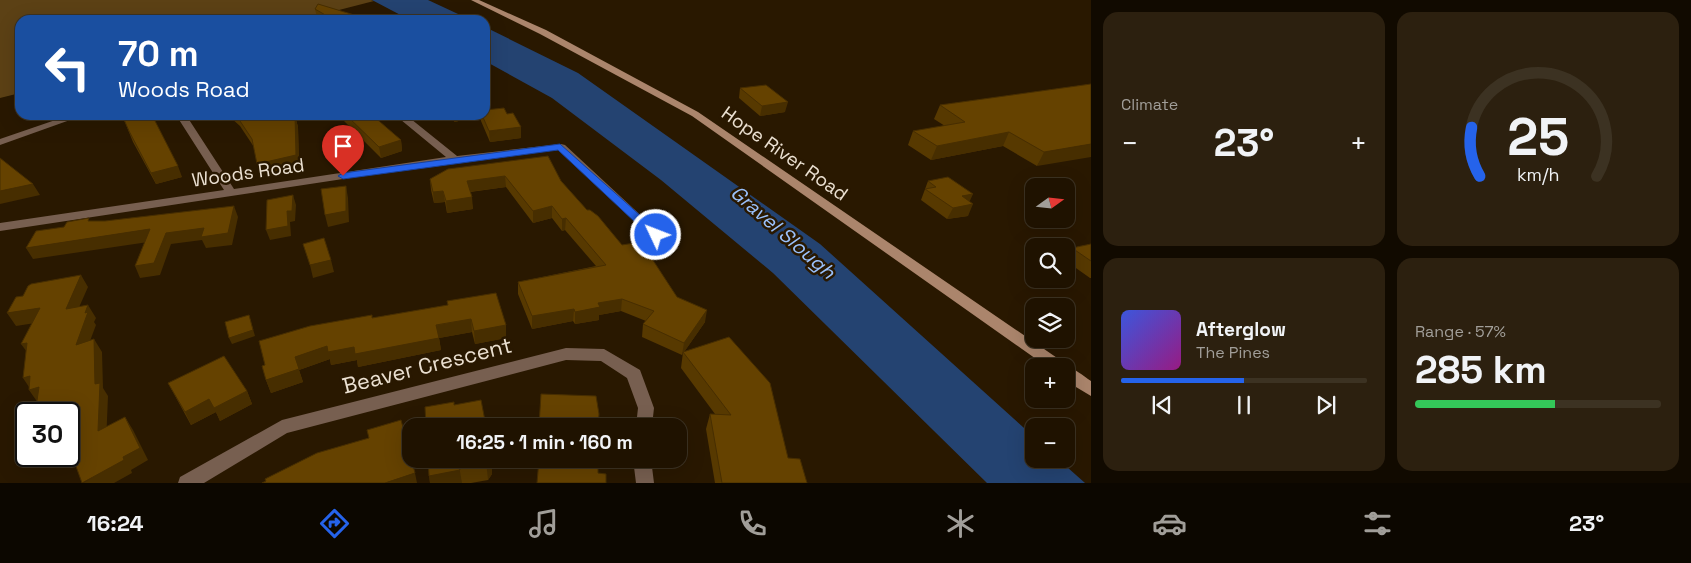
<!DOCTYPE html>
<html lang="en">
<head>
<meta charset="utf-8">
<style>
	:root { --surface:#1f1200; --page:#2c200f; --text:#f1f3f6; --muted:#a19e99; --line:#3c3222; --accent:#2563eb }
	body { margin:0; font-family:"Space Grotesk",sans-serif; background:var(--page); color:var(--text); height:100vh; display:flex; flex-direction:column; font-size:19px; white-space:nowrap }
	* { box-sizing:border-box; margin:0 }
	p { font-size:16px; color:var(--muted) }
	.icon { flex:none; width:28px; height:28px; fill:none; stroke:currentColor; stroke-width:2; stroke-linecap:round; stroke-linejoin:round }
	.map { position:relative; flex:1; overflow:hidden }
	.drawer { display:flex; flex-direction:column; gap:12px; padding:12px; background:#110a00; width:600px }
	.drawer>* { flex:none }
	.top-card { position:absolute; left:15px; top:15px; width:475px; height:105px; border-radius:15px; box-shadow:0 5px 20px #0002,0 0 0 1px var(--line); background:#1a4fa0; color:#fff; overflow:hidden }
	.needle { width:32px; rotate:75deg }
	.tools { position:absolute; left:1025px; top:178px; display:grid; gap:10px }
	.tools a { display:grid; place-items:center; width:50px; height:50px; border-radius:10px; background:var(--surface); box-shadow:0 5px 20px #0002,0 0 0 1px var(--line); font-size:25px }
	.speed { position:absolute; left:15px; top:402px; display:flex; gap:10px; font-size:25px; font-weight:700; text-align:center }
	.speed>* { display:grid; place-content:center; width:65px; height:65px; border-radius:50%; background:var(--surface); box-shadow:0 5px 20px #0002,0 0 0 1px var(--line); line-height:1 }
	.speed .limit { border:2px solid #111; border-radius:8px; background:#fff; color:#111 }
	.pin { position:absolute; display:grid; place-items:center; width:42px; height:42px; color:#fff; margin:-51px -21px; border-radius:50% 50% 50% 0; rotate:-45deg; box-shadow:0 0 5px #0007 }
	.pin .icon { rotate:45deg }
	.me { position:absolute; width:55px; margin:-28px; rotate:313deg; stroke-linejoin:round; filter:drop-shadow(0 0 4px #0008) }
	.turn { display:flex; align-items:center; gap:18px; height:105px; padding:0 20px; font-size:22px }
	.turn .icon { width:65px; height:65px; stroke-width:2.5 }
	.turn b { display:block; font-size:35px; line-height:42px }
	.big { font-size:38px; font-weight:800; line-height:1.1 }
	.drawer .card { flex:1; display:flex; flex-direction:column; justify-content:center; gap:8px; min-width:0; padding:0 18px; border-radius:15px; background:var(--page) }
	.drawer .dial { align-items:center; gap:0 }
	.dial svg { height:130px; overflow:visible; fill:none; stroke:var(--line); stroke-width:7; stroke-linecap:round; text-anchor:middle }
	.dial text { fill:var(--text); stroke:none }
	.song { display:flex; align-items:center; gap:15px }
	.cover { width:60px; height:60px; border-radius:8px; background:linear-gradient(135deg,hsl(230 70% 55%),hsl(310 70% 35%)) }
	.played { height:5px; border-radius:2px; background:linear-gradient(90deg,var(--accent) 50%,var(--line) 50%) }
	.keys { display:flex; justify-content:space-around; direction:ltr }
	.heat { display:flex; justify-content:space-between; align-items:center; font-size:28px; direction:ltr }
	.charge { height:8px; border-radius:4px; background:linear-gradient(90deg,#34c759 57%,var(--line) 0) }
	.drawer .tiles { flex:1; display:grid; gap:12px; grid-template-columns:repeat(2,1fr) }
	.trip { position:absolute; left:402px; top:418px; width:285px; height:50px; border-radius:15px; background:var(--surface); box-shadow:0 5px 20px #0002,0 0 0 1px var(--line); font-weight:800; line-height:50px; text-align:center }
	.tabs { display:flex; height:80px; justify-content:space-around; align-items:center; background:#0c0700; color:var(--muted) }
	.tabs .icon { width:35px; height:35px }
	.tabs .selected { color:var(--accent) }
	.tabs b { font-size:22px; color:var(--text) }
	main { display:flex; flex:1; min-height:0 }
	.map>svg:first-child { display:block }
</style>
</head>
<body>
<main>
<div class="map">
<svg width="1091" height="483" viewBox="0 0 1091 483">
	<rect width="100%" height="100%" fill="#291800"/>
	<path fill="#5c4115" d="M0 0H371L374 1 300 20H20V93L0 98Z"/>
	<path fill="#244371" d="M372 0H428L471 20H410Z
		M485 27 578 73 820 244 1034 437V459H1058L1085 483H987L773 273 661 180 552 98 485 61Z"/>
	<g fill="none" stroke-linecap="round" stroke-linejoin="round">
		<path fill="#775f50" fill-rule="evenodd" d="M70 115H84L0 145V139Z
			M176 115H186L234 189 446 157 395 115H406L457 156 561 144 565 145 662 235 656 239 652 238 559 150 455 162 0 231V223L224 190Z
			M566 348 604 349 640 370 654 408 652 426H636L638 408 627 378 601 361 566 360 287 433 204 483H178L180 477 282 420Z
			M633 459H651L654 483H636Z"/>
		<path fill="#ab856c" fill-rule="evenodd" d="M471 0H479L546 30 698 112 1063 362 1065 366H1046L692 116 540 34Z
			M1065 366C1075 368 1083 376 1091 381V396L1066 381Z"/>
	</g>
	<path fill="#573900" d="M315 9 365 20H322L317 17Z
		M1091 84 1037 166 1003 146 931 160 908 145 913 131 945 126 934 119 940 105Z
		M740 88 785 112 760 116 739 98Z
		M122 115 182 177 156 184 133 142Z
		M230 115H295L298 127 299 165 261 175 254 147 240 126 231 118Z
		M338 115H372L401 140 402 151 381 158Z
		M445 115H476V116L455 122Z
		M480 115H485L521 138 490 142 481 121Z
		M448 169 561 181 587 210 622 245 640 252 677 297 705 322 684 352 788 458 807 483H715L706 429 710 414H715L681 368 683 352 682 355 642 337 643 324 646 321 621 311 599 315V320L575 324 573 321 532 329 518 294V282L596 266 565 230 562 231 552 218 533 223 506 187 470 192 473 209 447 213 445 202 434 203 431 190 430 179Z
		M928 181 970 202 968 216 947 219 921 200Z
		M1091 244V278H1090L1066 261V258L1072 248Z
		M448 305 506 325V338L475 344 472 332 439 338 441 350 358 367 357 360 331 365 330 359 299 370 303 382 271 393 266 380 372 318Z
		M168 383 247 391 252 404 220 421 216 412 191 425Z
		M428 459H491L492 474 488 480 471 483H430Z"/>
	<path fill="#472e00" d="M788 102 785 112 760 116 762 106Z
		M454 115H476V116L455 122Z
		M295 117 298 127 299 165 261 175 257 164Z
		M521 127V138L490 142 489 131Z
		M1009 132 1003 146 931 160 937 146Z
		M401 140 402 151 381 158 379 147Z
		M1091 144V157L1037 166 1044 152Z
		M178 166 182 177 156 184 151 173Z
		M505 176 506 187 468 192 467 181Z
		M33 184 40 195 0 204V191Z
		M346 186 348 198 349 222 328 227 325 215Z
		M443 191 445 202 434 203 433 192Z
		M973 194 968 205 973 204 968 216 947 219 953 208 962 196Z
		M293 195 296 205 295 221 290 222 291 236 270 240 266 230 287 211Z
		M472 197 473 209 447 213 446 201Z
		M234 206 238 217 232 245 206 248 202 240 171 244 160 275 140 278 135 266 166 233Z
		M552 206V218L533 223V211Z
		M566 218 565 230 562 231V219Z
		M150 229 155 241 33 259 26 248Z
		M331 260 334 272 313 278 310 265Z
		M81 275 88 287 73 321 66 309Z
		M622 299 621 311 599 315V320L575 324V312L598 303Z
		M88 305 96 318 94 322 96 325 84 357 76 345 85 313Z
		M40 308 48 321 16 326 7 313Z
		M574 309 573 321 532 329V316Z
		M707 310 705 322 682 355 684 343Z
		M249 315 255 336 232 344 229 338Z
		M471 319 472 332 439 338 441 350 358 367 357 360 331 365 330 359 299 370 303 382 271 393 266 380 295 357 327 346Z
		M506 325V338L475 344 474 331Z
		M94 339 102 352 103 388 108 396 106 444 98 431 95 384Z
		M27 343 30 356 21 344Z
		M30 376 48 400 38 403 29 390H31L23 378Z
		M247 391 252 404 220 421 214 408Z
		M209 399 216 412 191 425 185 412Z
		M125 417 133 430 148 460 131 470 132 473 114 483H83L123 457Z
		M488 459H491L492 474 488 480 486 461Z
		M459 466 462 483H430L429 476Z
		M415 473 417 483H385Z"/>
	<path fill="#654200" stroke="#472e00" d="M318 4 361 17 365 20H334L315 9Z
		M1091 84V144L1044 152 1009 132 937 146 913 131 965 122 940 105Z
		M766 85 788 102 762 106 740 88Z
		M504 108 507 114 513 113 521 127 489 131 482 115H485V110Z
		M122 115H152L178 166 151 173 129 131Z
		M236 115H295L296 155 257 164 252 139Z
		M346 115H372L401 140 379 147Z
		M548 156 561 181 587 210H590L598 216 622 245 634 243 640 252 647 251 677 297 707 310 684 343 643 324 654 311 622 299 598 303 600 307 575 312 574 309 532 316 518 282 606 265 566 218 562 219 552 206 533 211 505 176 467 181 472 197 446 201 443 191 433 192 430 179 448 169Z
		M0 158 33 184 0 191Z
		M948 177 973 194 962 196 973 204 953 208 925 189 936 187 928 181Z
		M346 186V211L325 215 321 189Z
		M293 195 292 211H287L288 226 266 230 267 200Z
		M234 206 228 233 201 237 204 228 166 233 154 263 135 266 150 229 26 248 36 231 64 227 67 222 89 218 88 221H105Z
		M324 238 331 260 310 265 303 244Z
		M1091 244V261L1072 248Z
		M81 275 66 309 88 305 85 313 88 312 76 345 94 339 95 384 100 383 98 431 125 417 140 448 123 457 124 460 82 483 69 447V414H35L39 387 29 390 30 376 23 378 27 343 21 344 40 308 7 313 16 297 23 296 28 286 31 284Z
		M496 293 506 325 474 331 471 319 436 325 439 338 355 354 354 347 328 352 327 346 295 357 299 369 266 380 262 366 265 365 259 341 310 326 372 315V318L448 305 447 301Z
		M249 315 253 330 229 338 225 322Z
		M729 337 770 383 788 458 800 459 807 483H722L710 414 731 415 683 352Z
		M224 356 247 391 214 408 209 399 185 412 168 383Z
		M541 394 596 396 599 414 598 426H539Z
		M481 400 486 426H426L425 407 454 402V405Z
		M401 420 415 473 385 483H262L266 481 265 479 317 453 369 438 367 430Z
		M428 459H488L486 461 459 466 460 470 429 476Z
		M539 459H598V473L606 474V483H537Z"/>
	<path fill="#2563eb" stroke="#184099" d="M560 144 660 233V238H652L558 150 343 179 338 176 343 173Z"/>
	<g text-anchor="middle" stroke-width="5" stroke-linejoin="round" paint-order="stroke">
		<g font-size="19" fill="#ebe0d1" stroke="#291800">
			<text transform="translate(785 153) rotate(35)" y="7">Hope River Road</text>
			<text transform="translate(248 172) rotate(-8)" y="7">Woods Road</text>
		</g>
		<g font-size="20" font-style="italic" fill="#9ac1fb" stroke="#291800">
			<text transform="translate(783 232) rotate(41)" y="7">Gravel Slough</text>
		</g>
		<g font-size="22" fill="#ebe0d1" stroke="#291800">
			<text transform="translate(427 365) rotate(-14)" y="8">Beaver Crescent</text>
		</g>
	</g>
</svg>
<div class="tools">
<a><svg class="needle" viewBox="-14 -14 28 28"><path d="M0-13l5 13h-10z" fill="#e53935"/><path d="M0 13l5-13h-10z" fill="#a19e99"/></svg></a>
<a><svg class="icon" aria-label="search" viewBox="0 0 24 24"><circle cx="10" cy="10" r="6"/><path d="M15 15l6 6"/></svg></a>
<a><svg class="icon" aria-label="layers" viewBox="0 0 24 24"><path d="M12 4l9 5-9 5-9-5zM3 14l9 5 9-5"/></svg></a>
<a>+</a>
<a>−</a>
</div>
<div class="speed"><div class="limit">30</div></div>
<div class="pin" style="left:343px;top:176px;background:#d93025"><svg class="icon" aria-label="arrive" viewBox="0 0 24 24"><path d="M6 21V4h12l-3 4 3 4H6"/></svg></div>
<svg class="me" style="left:656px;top:235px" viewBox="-20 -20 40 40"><circle r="17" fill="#2563eb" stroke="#fff" stroke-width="3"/><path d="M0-11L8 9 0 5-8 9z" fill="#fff"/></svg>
<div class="trip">16:25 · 1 min · 160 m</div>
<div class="top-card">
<div class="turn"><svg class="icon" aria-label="left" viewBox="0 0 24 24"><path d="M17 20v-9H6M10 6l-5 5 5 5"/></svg><div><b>70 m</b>Woods Road</div></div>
</div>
</div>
<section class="drawer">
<div class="tiles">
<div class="card"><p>Climate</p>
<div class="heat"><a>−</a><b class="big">23°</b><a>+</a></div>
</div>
<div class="card dial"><svg viewBox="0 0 100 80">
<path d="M14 69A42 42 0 1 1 86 69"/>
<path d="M14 69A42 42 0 0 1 9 39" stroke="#2563eb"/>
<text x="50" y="56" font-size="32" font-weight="700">25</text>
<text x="50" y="72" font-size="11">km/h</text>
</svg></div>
<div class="card">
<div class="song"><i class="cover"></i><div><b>Afterglow</b><p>The Pines</p></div></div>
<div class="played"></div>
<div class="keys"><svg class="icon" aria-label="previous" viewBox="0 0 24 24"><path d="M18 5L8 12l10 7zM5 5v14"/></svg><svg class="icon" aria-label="pause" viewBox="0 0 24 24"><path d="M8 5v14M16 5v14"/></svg><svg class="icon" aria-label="next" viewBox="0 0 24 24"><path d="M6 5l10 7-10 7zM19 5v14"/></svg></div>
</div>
<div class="card"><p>Range · 57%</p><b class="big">285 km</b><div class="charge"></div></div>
</div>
</section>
</main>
<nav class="tabs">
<b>16:24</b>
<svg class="icon selected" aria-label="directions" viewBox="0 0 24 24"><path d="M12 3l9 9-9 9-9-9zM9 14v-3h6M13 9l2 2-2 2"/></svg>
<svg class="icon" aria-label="music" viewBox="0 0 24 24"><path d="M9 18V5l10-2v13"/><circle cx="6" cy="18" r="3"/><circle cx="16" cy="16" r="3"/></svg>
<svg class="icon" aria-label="phone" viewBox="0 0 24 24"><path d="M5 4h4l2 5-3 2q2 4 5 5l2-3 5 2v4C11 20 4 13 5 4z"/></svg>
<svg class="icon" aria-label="climate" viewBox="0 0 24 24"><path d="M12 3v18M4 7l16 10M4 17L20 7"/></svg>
<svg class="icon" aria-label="car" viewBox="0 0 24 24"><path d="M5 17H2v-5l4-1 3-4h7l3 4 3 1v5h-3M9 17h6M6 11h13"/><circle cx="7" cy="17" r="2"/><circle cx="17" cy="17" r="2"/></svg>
<svg class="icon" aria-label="filters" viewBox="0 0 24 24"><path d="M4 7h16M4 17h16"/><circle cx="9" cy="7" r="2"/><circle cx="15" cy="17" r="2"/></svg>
<b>23°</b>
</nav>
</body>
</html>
